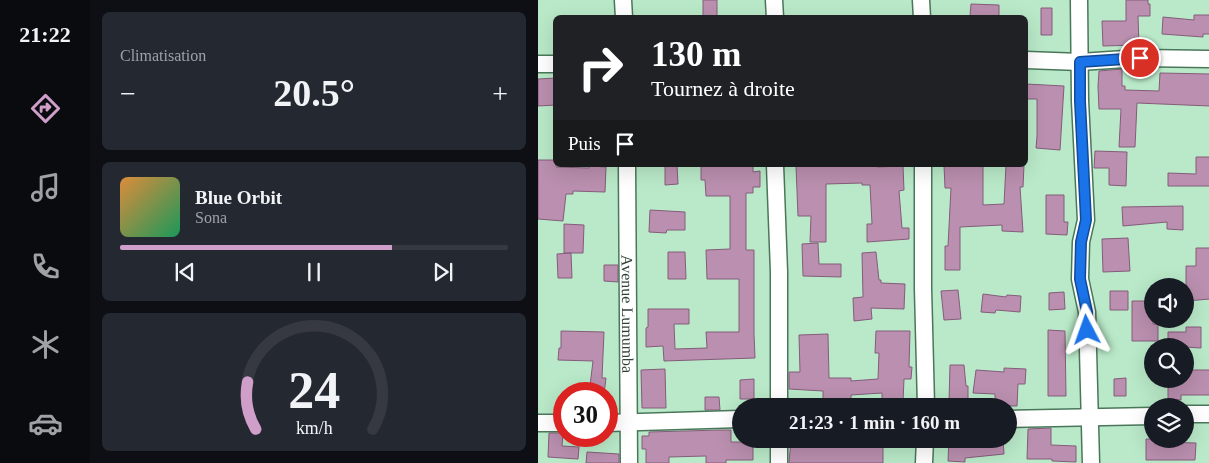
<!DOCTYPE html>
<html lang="fr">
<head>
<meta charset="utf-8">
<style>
	:root { --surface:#171b24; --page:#242831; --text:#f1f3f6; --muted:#9ea1a6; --line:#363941; --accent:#cf9ec9 }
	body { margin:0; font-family:"Times New Roman",serif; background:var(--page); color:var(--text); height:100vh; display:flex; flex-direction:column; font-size:19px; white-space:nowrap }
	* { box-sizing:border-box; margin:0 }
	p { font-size:16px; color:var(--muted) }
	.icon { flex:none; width:28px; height:28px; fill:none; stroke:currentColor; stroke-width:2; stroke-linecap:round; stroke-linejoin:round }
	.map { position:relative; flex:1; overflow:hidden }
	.sheet { display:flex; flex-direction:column; gap:12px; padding:12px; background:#0d0f14; width:448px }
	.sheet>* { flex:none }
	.top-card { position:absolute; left:15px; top:15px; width:475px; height:152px; border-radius:8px; box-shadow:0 5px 20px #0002; background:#202124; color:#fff; overflow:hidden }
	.fabs { position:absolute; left:606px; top:278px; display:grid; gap:10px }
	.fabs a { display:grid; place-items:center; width:50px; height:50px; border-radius:50%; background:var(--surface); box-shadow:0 5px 20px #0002; font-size:25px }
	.speed { position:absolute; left:15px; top:382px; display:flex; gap:10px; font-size:25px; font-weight:700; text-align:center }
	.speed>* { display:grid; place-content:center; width:65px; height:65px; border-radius:50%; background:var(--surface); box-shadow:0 5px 20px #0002; line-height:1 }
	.speed .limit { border:8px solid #d22; background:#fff; color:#111 }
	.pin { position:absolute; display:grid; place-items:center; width:42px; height:42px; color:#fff; margin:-21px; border:2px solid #fff; border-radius:50%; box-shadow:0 1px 5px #0007 }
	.me { position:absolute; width:55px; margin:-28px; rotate:356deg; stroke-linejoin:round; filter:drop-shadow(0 0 4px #0008) }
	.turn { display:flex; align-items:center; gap:18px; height:105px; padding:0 15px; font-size:22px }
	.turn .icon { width:65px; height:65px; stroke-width:2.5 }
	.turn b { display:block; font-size:35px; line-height:42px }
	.then { display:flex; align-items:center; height:48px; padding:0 15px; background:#0003; gap:10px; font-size:19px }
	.big { font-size:38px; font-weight:600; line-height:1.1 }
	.sheet .widget { flex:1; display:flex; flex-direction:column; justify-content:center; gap:8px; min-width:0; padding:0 18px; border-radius:8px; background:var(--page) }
	.sheet .dial { align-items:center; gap:0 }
	.dial svg { height:130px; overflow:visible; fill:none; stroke:var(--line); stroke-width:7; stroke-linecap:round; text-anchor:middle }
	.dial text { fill:var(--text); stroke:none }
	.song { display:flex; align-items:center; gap:15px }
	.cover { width:60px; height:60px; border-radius:8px; background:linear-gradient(135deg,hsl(30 70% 55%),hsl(150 70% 35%)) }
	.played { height:5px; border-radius:2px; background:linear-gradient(90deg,var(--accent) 70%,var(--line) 70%) }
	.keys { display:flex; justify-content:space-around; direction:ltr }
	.heat { display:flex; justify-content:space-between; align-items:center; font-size:28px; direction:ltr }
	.trip { position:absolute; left:194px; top:398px; width:285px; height:50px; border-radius:25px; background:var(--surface); box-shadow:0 5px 20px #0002; font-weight:600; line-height:50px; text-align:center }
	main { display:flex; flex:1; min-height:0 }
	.tabs { display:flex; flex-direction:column; width:90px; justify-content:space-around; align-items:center; background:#090b0e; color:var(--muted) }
	.tabs .icon { width:35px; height:35px }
	.tabs .on { color:var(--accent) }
	.tabs b { font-size:22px; color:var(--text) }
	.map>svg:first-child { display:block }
</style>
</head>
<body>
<main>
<nav class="tabs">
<b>21:22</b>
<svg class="icon on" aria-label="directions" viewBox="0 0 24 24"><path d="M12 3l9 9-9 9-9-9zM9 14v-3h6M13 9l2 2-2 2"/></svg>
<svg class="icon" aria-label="music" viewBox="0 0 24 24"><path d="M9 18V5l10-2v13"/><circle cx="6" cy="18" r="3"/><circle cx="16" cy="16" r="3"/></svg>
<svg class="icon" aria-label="phone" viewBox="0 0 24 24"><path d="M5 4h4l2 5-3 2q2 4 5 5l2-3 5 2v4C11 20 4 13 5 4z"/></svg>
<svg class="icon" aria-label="climate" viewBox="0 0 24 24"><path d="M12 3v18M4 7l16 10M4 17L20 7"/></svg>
<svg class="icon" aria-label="car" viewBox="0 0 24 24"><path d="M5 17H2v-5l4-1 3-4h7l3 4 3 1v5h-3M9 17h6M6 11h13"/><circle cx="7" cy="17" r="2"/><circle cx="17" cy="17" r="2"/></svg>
</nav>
<section class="sheet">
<div class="widget"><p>Climatisation</p>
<div class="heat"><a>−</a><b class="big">20.5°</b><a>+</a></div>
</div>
<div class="widget">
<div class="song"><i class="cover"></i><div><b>Blue Orbit</b><p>Sona</p></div></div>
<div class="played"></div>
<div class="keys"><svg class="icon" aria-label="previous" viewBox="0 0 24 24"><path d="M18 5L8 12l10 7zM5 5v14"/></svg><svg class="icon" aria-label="pause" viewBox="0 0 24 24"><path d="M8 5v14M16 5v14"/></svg><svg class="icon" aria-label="next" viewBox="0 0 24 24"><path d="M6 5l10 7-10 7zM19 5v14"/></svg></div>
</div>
<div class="widget dial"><svg viewBox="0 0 100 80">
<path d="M14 69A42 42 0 1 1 86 69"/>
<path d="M14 69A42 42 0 0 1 9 40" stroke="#cf9ec9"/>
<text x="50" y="56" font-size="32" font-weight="700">24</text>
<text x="50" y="72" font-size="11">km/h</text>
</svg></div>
</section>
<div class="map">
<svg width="672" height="463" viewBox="0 0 672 463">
	<rect width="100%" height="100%" fill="#b9e9c8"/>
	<path fill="#ba8faf" stroke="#845c7a" d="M165 0H179V18H165Z
		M588 0H610V4H612V16H600L601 45 565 46 564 21H588Z
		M433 4 461 5V17L432 16Z
		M503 8H514V35H503Z
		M656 15H672V34H665V37L624 34 625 17 656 20Z
		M584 69V86H587V90L621 91 622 73 672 74V106L599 103 597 147H581L583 109H561L560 86 561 71Z
		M18 78V105L0 106V79Z
		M488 84 526 86 522 150 498 148 499 136V99H488Z
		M557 151 589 152 588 186 571 185V168H556Z
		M658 157H672V186H630V173L658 174Z
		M0 160H18V167L51 168V166L68 167 67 192 35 191V194H28L25 221 0 219Z
		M127 165H139L140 184 127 185Z
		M163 165H215V172L222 171V187H215V193H208V250H216V334L217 358 126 361 125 346 108 347V328L110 327V309H151V324H136L137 349 169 348 168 332H201V279H169L168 250 192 249V196H168L167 180H163Z
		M278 165H339V167L365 166 366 190 361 191 364 228H371V239L329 242V224H334L332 185H324V183L288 184V242H272L273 216H260L258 166Z
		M406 165H445V205L466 204 468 165H486L485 187H482L485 232 464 231V225L422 227V270H407V246H410L413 188H407Z
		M508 195H526V222H530L529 235 508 234Z
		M645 206V230L629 229V222L585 226 584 207Z
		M112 210 147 212V230H129L128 233 111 232Z
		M26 224 46 225 45 253H26Z
		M590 238 592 271 565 272 564 239Z
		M280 243 281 264H303V277L265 276 264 244Z
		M658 248H672V299L648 301V266H658Z
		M130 252H147L148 279H130Z
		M338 252 341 280H343V283L367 284 366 309 333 308 334 319 316 321 315 298 325 297 324 253Z
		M33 253 34 278H20L19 254Z
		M66 265H80V282L66 281Z
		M420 290 423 319 406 320 403 291Z
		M572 291H590V310H572Z
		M526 292 527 309 511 310V293Z
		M445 294 468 297 469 295 483 296 482 312 458 310 457 313 443 312Z
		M594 301H615V324H620V341H594Z
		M648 327H663V348L630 346V332H648Z
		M510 330 527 331 528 396H510Z
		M23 331 66 332 64 378H68L66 394H51L55 361 20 360 21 348H23Z
		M338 331H372L371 367H374L373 379H366L365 402 344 401V393L313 395V403H296V406H285V391L251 389V372H262L261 335 290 334 291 378H313V381L340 379 341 353H337Z
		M412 365H426L428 386H430V403L411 402Z
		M466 368 488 369 487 384H480L479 406H457V394L435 393 438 370 466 372Z
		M127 369 128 408H104L103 370Z
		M648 370H672V395H643V400L630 399V379H648Z
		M588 378V396H576V379Z
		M216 379V399H202V380Z
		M167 397H181L182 410H167Z
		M513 428V445L538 446V462L514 461V459H489L490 429Z
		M182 430H193V442H215V460H188V463H168V456L131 457V463H108V449H104V436H111V432Z
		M11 433H25L24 446 41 447 40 459 10 457Z
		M253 439H345V463H251Z
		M411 439 439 441 465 439 466 454 427 458V462L410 461Z
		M608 439H621V442L658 443 657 460H608Z
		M49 452 81 454V463H48Z"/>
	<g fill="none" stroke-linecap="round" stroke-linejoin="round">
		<g stroke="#4a775a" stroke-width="19">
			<g id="street">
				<path d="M85 0 86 18"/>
				<path d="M236 0 237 18"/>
				<path d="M383 0 384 18"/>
				<path d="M541 0 542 101 548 220 543 242 542 279 549 312 553 463"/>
				<path d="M488 60 542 62 602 58 672 59"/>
				<path d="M0 64H18"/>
				<path id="s1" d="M89 165 91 463"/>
				<path d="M237 165 241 272V406"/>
				<path d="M385 165V288L388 406"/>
				<path d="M648 414H672"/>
				<path d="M470 419 615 416"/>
				<path d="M0 423H26"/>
				<path d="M69 423 202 419"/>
				<path d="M241 463V439"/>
				<path d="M386 463 387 439"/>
			</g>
		</g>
		<use href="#street" stroke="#fff" stroke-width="16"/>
	</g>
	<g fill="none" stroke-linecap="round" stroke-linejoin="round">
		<g stroke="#114b97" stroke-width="12">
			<path id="route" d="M549 330V312L542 279 543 242 548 220 542 101V62L602 58"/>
		</g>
		<use href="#route" stroke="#1a73e8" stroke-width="9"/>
	</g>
	<g text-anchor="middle" stroke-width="4.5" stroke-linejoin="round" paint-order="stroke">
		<g font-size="16" fill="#2e4235" stroke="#c6f7d5">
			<text dy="6" stroke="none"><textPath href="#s1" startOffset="149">Avenue Lumumba</textPath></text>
		</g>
	</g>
</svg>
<div class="fabs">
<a><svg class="icon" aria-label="sound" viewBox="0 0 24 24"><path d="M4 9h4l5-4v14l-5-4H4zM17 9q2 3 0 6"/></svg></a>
<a><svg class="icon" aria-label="search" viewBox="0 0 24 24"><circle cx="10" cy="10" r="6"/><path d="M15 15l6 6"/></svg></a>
<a><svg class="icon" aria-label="layers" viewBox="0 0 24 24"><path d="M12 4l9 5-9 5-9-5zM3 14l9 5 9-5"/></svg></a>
</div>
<div class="speed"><div class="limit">30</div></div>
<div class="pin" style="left:602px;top:58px;background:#d93025"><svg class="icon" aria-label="arrive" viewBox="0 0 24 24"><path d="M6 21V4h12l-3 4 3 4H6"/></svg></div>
<svg class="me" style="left:549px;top:330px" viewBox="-20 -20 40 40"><path d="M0-17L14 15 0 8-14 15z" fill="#1a73e8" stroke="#fff" stroke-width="4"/></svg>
<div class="trip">21:23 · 1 min · 160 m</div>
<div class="top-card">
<div class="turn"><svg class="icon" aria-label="right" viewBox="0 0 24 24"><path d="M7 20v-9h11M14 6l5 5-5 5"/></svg><div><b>130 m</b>Tournez à droite</div></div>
<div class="then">Puis<svg class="icon" aria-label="arrive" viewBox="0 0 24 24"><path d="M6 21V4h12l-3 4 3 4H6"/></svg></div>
</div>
</div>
</main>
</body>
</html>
